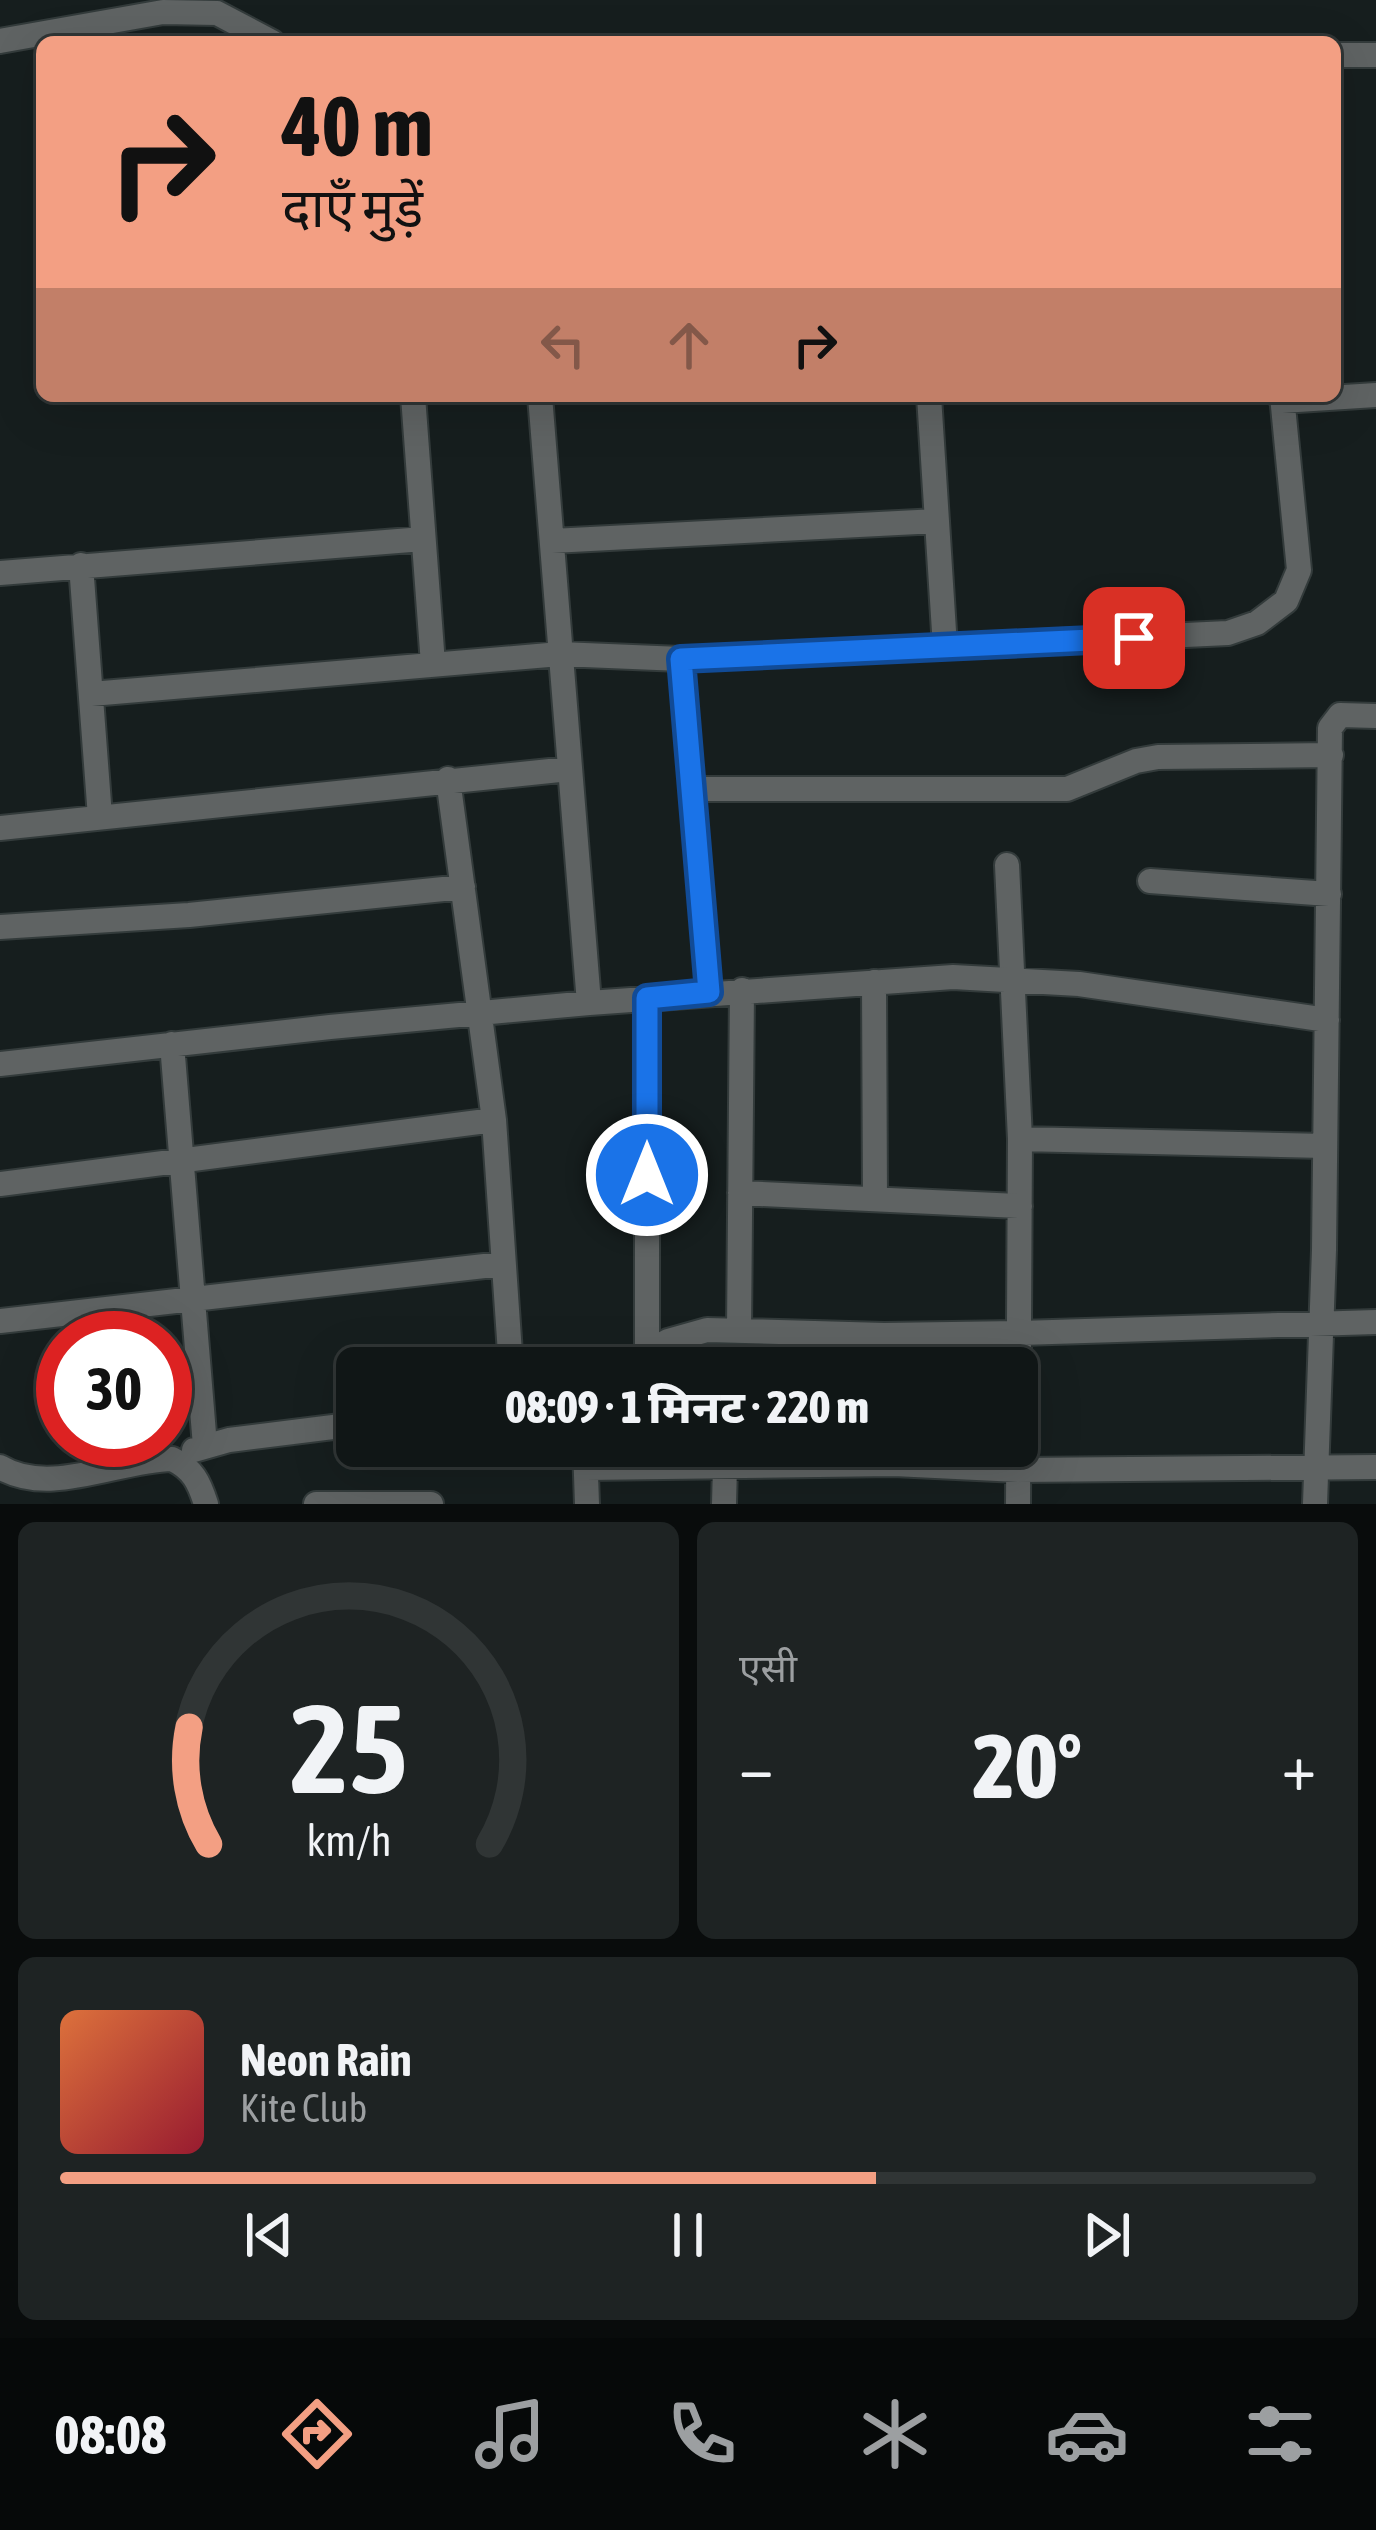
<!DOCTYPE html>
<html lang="hi">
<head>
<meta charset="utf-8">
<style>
	:root { --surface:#101616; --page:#1e2323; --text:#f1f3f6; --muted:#9c9fa1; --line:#303535; --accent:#f39f83 }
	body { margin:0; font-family:"Asap Condensed","Noto Sans Devanagari",sans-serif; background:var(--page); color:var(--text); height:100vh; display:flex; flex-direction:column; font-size:45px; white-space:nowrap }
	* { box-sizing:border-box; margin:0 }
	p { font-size:39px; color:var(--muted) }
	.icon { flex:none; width:66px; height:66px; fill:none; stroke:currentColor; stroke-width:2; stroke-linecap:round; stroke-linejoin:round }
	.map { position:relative; height:1504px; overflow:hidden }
	.details { display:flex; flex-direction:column; gap:18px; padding:18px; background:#090c0c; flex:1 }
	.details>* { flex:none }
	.banner { position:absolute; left:36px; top:36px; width:1305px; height:366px; border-radius:18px; box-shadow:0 12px 48px #0002,0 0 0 3px var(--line); background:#f39f83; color:#111; overflow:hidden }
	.speed { position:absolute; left:36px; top:1311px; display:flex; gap:24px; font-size:60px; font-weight:700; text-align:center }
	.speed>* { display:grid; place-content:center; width:156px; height:156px; border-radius:50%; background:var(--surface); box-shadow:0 12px 48px #0002,0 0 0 3px var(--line); line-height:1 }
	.speed .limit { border:18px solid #d22; background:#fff; color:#111 }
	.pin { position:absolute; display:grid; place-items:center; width:102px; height:102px; color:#fff; margin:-51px; border-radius:24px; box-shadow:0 6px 18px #0006 }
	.me { position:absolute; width:132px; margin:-66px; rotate:0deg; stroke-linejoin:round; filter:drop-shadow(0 0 9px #0008) }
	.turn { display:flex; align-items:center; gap:42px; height:252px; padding:0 48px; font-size:54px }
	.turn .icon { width:156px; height:156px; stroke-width:2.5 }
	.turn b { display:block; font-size:84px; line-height:102px }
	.lanes { display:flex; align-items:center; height:114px; padding:0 48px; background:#0003; justify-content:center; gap:60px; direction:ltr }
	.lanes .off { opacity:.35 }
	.big { font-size:90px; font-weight:800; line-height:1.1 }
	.details .tile { flex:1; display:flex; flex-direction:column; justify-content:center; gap:18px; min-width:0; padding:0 42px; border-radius:18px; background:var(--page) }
	.details .dial { align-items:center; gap:0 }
	.dial svg { height:312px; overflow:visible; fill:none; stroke:var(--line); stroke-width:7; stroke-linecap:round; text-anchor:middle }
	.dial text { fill:var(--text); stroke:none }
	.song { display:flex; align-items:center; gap:36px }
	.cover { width:144px; height:144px; border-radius:18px; background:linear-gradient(135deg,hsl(20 70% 55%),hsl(350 70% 35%)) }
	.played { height:12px; border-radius:6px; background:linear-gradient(90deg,var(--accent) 65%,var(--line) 65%) }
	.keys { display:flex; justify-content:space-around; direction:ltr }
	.heat { display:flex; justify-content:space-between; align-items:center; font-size:66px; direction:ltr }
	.details .tiles { flex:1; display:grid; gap:18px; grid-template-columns:1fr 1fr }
	.tile:last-child { grid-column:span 2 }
	.trip { position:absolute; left:336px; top:1347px; width:702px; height:120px; border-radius:18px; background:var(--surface); box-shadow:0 12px 48px #0002,0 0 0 3px var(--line); font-weight:800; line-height:120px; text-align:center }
	.tab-bar { display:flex; height:192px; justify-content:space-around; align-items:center; background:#060909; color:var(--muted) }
	.tab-bar .icon { width:84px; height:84px }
	.tab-bar .current { color:var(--accent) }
	.tab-bar b { font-size:54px; color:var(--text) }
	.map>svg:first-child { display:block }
</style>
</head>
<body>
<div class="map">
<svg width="1376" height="1504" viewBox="0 0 1376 1504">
	<rect width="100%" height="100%" fill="#161e1e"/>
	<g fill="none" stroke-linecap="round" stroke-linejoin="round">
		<g stroke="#333b3b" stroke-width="28">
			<path id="minor" d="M0 41 163 12 217 13 272 42
				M1335 55H1376
				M413 396 433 664
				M540 396 589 1003
				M929 396 945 647
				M1282 401 1376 395
				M552 541 937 521
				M81 565 100 817
				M0 573 423 539
				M681 659 709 992
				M91 694 560 654 681 659 1228 633 1257 623 1286 601 1299 570 1282 396
				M448 779 494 1120 511 1368
				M693 789H1067L1136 761 1158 757 1331 755
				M0 828 569 769
				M1007 865 1020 1139 1018 1504
				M1150 881 1329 894
				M0 927 189 915 463 887
				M874 982 875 1199
				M172 1044 205 1446
				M0 1064 330 1027 589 1003 953 977 1079 984 1327 1020
				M1020 1139 1325 1146
				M0 1184 494 1120
				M740 1193 1020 1206
				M0 1321 502 1264
				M739 1331 742 990
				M647 1353V998
				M618 1368 668 1341 707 1330 884 1335 1020 1333 1376 1322
				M585 1446 587 1504
				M194 1450 229 1440 357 1424
				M0 1467C50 1497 117 1460 172 1459 193 1469 199 1482 206 1504
				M586 1468 894 1464 1018 1470 1376 1467
				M316 1504H431
				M724 1504 725 1466
				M1315 1504 1324 1250 1330 728 1340 715 1376 716"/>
		</g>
		<use href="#minor" stroke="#5f6363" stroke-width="24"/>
	</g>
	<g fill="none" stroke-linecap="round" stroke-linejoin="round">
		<g stroke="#114b97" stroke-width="30">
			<path id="route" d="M647 1175V998L709 992 681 659 1134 638"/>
		</g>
		<use href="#route" stroke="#1a73e8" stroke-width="21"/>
	</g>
</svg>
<div class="speed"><div class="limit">30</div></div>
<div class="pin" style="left:1134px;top:638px;background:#d93025"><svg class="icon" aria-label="arrive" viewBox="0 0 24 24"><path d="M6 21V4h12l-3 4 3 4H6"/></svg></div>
<svg class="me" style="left:647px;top:1175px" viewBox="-20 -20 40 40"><circle r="17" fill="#1a73e8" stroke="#fff" stroke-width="3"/><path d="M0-11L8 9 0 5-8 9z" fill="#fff"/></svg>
<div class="trip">08:09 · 1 मिनट · 220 m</div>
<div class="banner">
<div class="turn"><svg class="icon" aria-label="right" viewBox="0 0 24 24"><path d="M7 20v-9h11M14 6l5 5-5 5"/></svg><div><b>40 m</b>दाएँ मुड़ें</div></div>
<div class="lanes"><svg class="icon off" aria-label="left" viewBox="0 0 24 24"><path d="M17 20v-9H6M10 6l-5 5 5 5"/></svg><svg class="icon off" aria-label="ahead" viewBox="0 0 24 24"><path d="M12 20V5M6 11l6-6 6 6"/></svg><svg class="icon" aria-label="right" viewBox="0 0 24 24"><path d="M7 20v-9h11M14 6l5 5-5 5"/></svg></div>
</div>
</div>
<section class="details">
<div class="tiles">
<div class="tile dial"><svg viewBox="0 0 100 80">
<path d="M14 69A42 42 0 1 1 86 69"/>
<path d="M14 69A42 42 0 0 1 9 39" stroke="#f39f83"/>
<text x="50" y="56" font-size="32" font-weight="700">25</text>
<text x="50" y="72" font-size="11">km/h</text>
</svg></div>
<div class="tile"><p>एसी</p>
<div class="heat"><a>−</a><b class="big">20°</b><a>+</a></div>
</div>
<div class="tile">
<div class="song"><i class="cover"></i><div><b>Neon Rain</b><p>Kite Club</p></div></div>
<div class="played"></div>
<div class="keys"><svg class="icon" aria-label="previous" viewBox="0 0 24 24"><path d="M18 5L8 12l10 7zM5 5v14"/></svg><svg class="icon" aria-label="pause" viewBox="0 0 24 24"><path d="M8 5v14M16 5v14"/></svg><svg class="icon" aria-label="next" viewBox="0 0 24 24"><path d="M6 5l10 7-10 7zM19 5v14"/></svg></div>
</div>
</div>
</section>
<nav class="tab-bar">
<b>08:08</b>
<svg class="icon current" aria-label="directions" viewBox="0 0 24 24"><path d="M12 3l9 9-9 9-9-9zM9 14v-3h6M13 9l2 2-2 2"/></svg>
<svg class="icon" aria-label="music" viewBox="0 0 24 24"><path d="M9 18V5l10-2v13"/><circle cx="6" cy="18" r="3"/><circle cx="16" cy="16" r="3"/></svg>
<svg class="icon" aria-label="phone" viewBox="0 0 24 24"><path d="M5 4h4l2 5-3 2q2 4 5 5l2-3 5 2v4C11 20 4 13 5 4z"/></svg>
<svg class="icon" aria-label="climate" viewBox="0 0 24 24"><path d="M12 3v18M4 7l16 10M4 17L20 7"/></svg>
<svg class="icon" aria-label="car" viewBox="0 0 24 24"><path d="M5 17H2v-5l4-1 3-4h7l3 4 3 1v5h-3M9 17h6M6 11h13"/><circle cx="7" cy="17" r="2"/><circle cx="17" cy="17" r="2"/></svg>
<svg class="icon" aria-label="filters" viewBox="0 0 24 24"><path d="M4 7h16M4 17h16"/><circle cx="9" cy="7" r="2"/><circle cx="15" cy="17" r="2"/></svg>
</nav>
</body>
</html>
